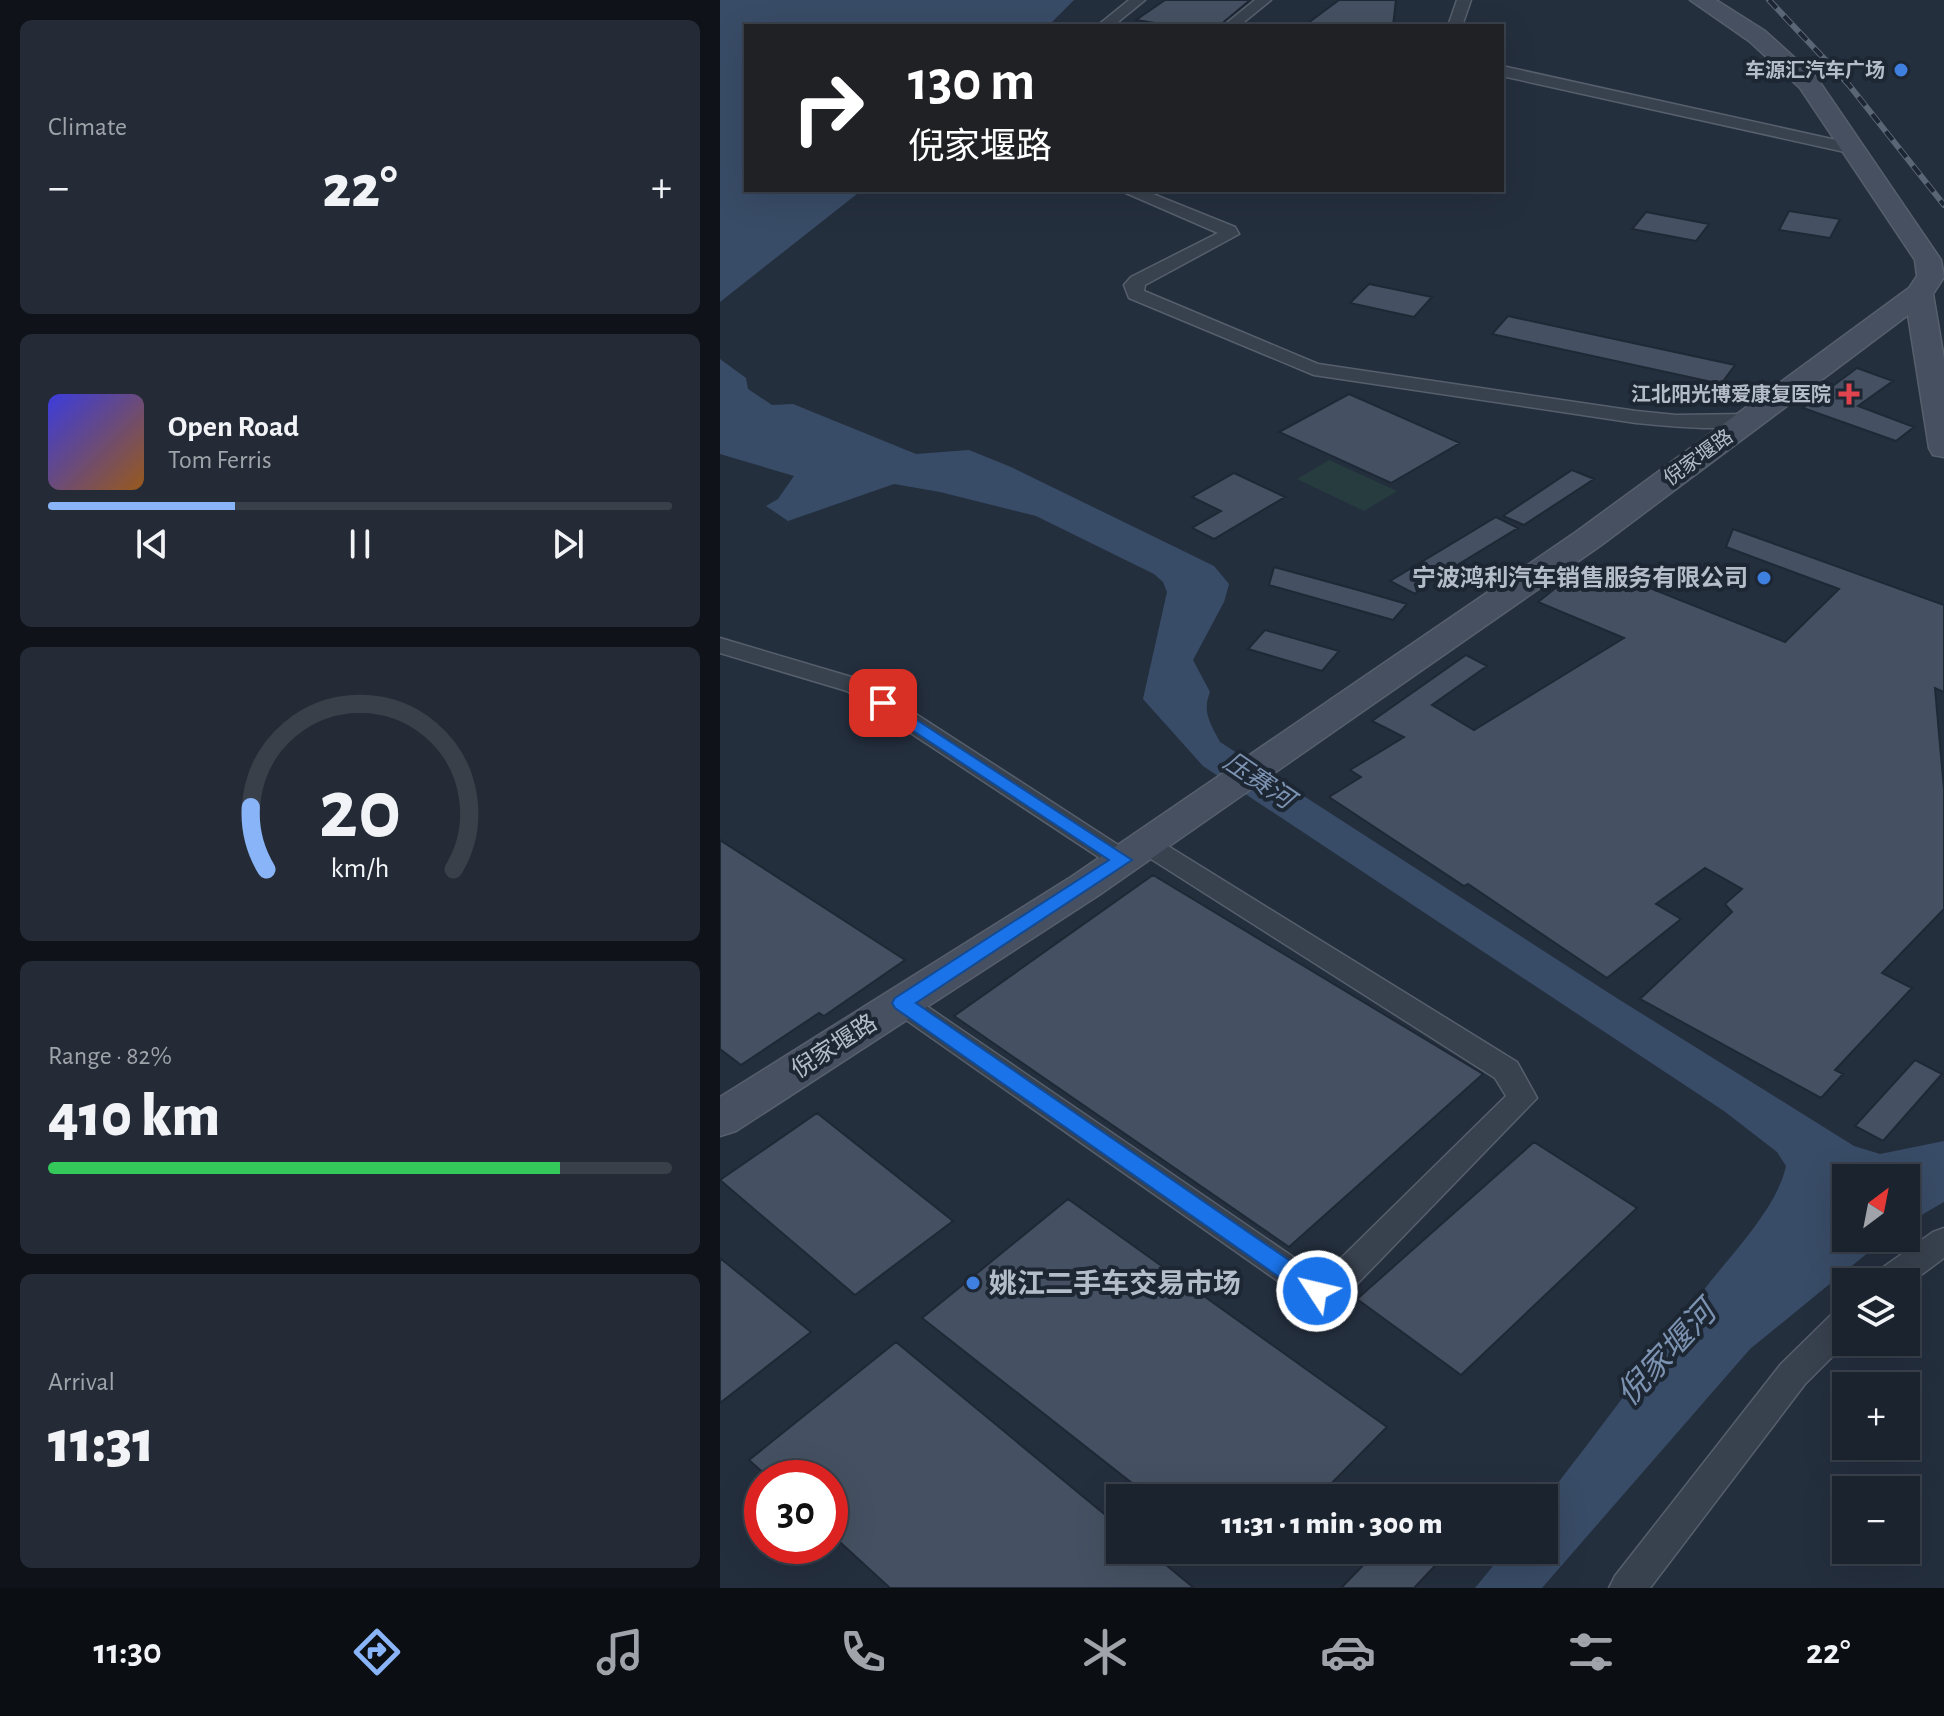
<!DOCTYPE html>
<html lang="en">
<head>
<meta charset="utf-8">
<style>
	:root { --surface:#1b232e; --page:#242b36; --text:#f1f3f6; --muted:#a0a4aa; --line:#39404a; --accent:#8ab4f8 }
	body { margin:0; font-family:"Alegreya Sans","Noto Sans SC",sans-serif; background:var(--page); color:var(--text); height:100vh; display:flex; flex-direction:column; font-size:30px; white-space:nowrap }
	* { box-sizing:border-box; margin:0 }
	p { font-size:26px; color:var(--muted) }
	.icon { flex:none; width:44px; height:44px; fill:none; stroke:currentColor; stroke-width:2; stroke-linecap:round; stroke-linejoin:round }
	.map { position:relative; flex:1; overflow:hidden }
	.details { display:flex; flex-direction:column; gap:20px; padding:20px; background:#0f1319; width:720px }
	.details>* { flex:none }
	.banner { position:absolute; left:24px; top:24px; width:760px; height:168px; border-radius:0px; box-shadow:0 8px 32px #0002,0 0 0 2px var(--line); background:#202124; color:#fff; overflow:hidden }
	.needle { width:52px; rotate:32deg }
	.fabs { position:absolute; left:1112px; top:1164px; display:grid; gap:16px }
	.fabs a { display:grid; place-items:center; width:88px; height:88px; border-radius:0px; background:var(--surface); box-shadow:0 8px 32px #0002,0 0 0 2px var(--line); font-size:40px }
	.speed { position:absolute; left:24px; top:1460px; display:flex; gap:16px; font-size:40px; font-weight:700; text-align:center }
	.speed>* { display:grid; place-content:center; width:104px; height:104px; border-radius:50%; background:var(--surface); box-shadow:0 8px 32px #0002,0 0 0 2px var(--line); line-height:1 }
	.speed .limit { border:12px solid #d22; background:#fff; color:#111 }
	.pin { position:absolute; display:grid; place-items:center; width:68px; height:68px; color:#fff; margin:-34px; border-radius:16px; box-shadow:0 4px 12px #0006 }
	.me { position:absolute; width:88px; margin:-44px; rotate:305deg; stroke-linejoin:round; filter:drop-shadow(0 0 6px #0008) }
	.turn { display:flex; align-items:center; gap:28px; height:168px; padding:0 32px; font-size:36px }
	.turn .icon { width:104px; height:104px; stroke-width:2.5 }
	.turn b { display:block; font-size:56px; line-height:68px }
	.big { font-size:60px; font-weight:800; line-height:1.1 }
	.details .tile { flex:1; display:flex; flex-direction:column; justify-content:center; gap:12px; min-width:0; padding:0 28px; border-radius:12px; background:var(--page) }
	.details .dial { align-items:center; gap:0 }
	.dial svg { height:208px; overflow:visible; fill:none; stroke:var(--line); stroke-width:7; stroke-linecap:round; text-anchor:middle }
	.dial text { fill:var(--text); stroke:none }
	.song { display:flex; align-items:center; gap:24px }
	.cover { width:96px; height:96px; border-radius:12px; background:linear-gradient(135deg,hsl(240 70% 55%),hsl(30 70% 35%)) }
	.played { height:8px; border-radius:4px; background:linear-gradient(90deg,var(--accent) 30%,var(--line) 30%) }
	.keys { display:flex; justify-content:space-around; direction:ltr }
	.heat { display:flex; justify-content:space-between; align-items:center; font-size:44px; direction:ltr }
	.charge { height:12px; border-radius:6px; background:linear-gradient(90deg,#34c759 82%,var(--line) 0) }
	.trip { position:absolute; left:386px; top:1484px; width:452px; height:80px; border-radius:0px; background:var(--surface); box-shadow:0 8px 32px #0002,0 0 0 2px var(--line); font-weight:800; line-height:80px; text-align:center }
	.tabs { display:flex; height:128px; justify-content:space-around; align-items:center; background:#0b0e12; color:var(--muted) }
	.tabs .icon { width:56px; height:56px }
	.tabs .on { color:var(--accent) }
	.tabs b { font-size:36px; color:var(--text) }
	main { display:flex; flex:1; min-height:0 }
	.map>svg:first-child { display:block }
</style>
</head>
<body>
<main>
<section class="details">
<div class="tile"><p>Climate</p>
<div class="heat"><a>−</a><b class="big">22°</b><a>+</a></div>
</div>
<div class="tile">
<div class="song"><i class="cover"></i><div><b>Open Road</b><p>Tom Ferris</p></div></div>
<div class="played"></div>
<div class="keys"><svg class="icon" aria-label="previous" viewBox="0 0 24 24"><path d="M18 5L8 12l10 7zM5 5v14"/></svg><svg class="icon" aria-label="pause" viewBox="0 0 24 24"><path d="M8 5v14M16 5v14"/></svg><svg class="icon" aria-label="next" viewBox="0 0 24 24"><path d="M6 5l10 7-10 7zM19 5v14"/></svg></div>
</div>
<div class="tile dial"><svg viewBox="0 0 100 80">
<path d="M14 69A42 42 0 1 1 86 69"/>
<path d="M14 69A42 42 0 0 1 8 45" stroke="#8ab4f8"/>
<text x="50" y="56" font-size="32" font-weight="700">20</text>
<text x="50" y="72" font-size="11">km/h</text>
</svg></div>
<div class="tile"><p>Range · 82%</p><b class="big">410 km</b><div class="charge"></div></div>
<div class="tile"><p>Arrival</p><b class="big">11:31</b></div>
</section>
<div class="map">
<svg width="1224" height="1588" viewBox="0 0 1224 1588">
	<rect width="100%" height="100%" fill="#242f3e"/>
	<path fill="#263c3f" d="M609 460 677 491 644 511 577 479Z"/>
	<path fill="#394c67" d="M0 0H354L328 26H26V190H142L0 302Z
		M0 359 26 378 28 389 52 405 73 404 196 454 249 450 291 467 494 566 509 584 504 602 473 660 490 692C482 712 490 723 500 742L895 997 1134 1146 1160 1154 1224 1141V1202L1186 1224V1178H1126V1238H1166L1030 1349 822 1588H755L786 1550H824V1501C880 1429 934 1355 990 1282 1015 1251 1058 1205 1066 1166L1057 1152 1004 1111 483 766 423 699 447 592 443 582 434 574 316 516 220 492 174 484 68 521 46 506 58 499 74 476 0 454Z"/>
	<path fill="#455162" stroke="#1f2835" stroke-width="2" d="M445 0H530L499 26H454L416 20Z
		M619 0H676L673 26H584Z
		M1069 211 1120 219 1110 238 1059 230Z
		M926 212 989 224 976 241 912 229Z
		M649 284 712 297 694 317 630 303Z
		M788 316 1015 365 1001 384 772 334Z
		M1137 368 1173 381 1138 406 1194 427 1176 441 1083 408Z
		M629 394 740 443 671 483 559 432Z
		M852 470 874 479 804 525 783 516Z
		M514 473 565 497 494 539 472 528 501 511 472 497Z
		M776 517 798 528 701 587 695 594 670 581Z
		M1013 529 1224 605V692L1215 688 1224 790V909L1162 973 1192 988 1115 1070 1123 1074 1101 1098 920 999 1012 912 1005 904 1022 889 985 868 936 904 961 919 887 978 748 884 744 886 609 797 641 777 630 770 684 737 652 721 746 655 767 666 712 705 754 730 904 638 818 602 867 563 1065 642 1119 589 1006 547Z
		M554 567 638 590 687 604 673 620 549 585Z
		M545 630 619 651 602 671 528 649Z
		M0 840 185 960 104 1016 99 1013 21 1065 0 1049Z
		M433 875 763 1074 569 1247 234 1016Z
		M1195 1060 1222 1074 1163 1141 1135 1126Z
		M97 1113 233 1221 135 1295 0 1180Z
		M814 1142 917 1208 741 1375 637 1299Z
		M348 1199 667 1427 597 1498H431L202 1318Z
		M0 1258 91 1332 0 1403Z
		M176 1342 400 1527V1550H428L474 1588H170L110 1533V1478H49L29 1460Z
		M658 1550H730L694 1588H621Z"/>
	<g fill="none" stroke-linecap="round" stroke-linejoin="round">
		<g stroke="#565f6c" stroke-width="3">
			<path id="street" d="M409 0H425L393 26H377Z
				M535 0H551L519 26H503Z
				M737 0H751L742 26H728Z
				M782 66 1134 144 1142 149 1134 154 782 76Z
				M399 190H423L515 227 519 234 425 285 424 291 598 364 916 411 956 415 1028 414 1038 420C1025 435 939 425 916 423L594 375 409 298 404 285 411 277 498 233Z
				M0 638 145 681 412 854 415 860 412 866 402 869 392 866 127 691 0 653Z
				M426 835 435 838 797 1062 817 1098 636 1285C619 1295 605 1307 585 1300L172 1010 168 1003 172 996 182 993 192 996 598 1274 612 1267 786 1096 775 1078 417 850 413 844 417 838Z
				M1224 1228V1258L1186 1286V1282H1151L1155 1273 1213 1232Z
				M1126 1308 1127 1342 1085 1384 930 1588H889L895 1576 1061 1364 1114 1312Z"/>
		</g>
		<g stroke="#565f6c" stroke-width="3">
			<path id="secondary" d="M970 0H996L1045 31 1097 78 1221 260 1224 277 1213 294 1224 359V457L1213 455 1209 448 1188 315 880 546 379 895 16 1131 0 1136V1097L351 877 856 532 1189 288 1197 276 1195 260 1080 88 1029 41Z"/>
		</g>
		<use href="#street" fill="#38414e" fill-rule="evenodd"/>
		<use href="#secondary" fill="#465061" fill-rule="evenodd"/>
		<g stroke="#5a6575" stroke-width="6">
			<path id="rail" d="M1049 0 1129 85 1224 205"/>
		</g>
		<use href="#rail" stroke="#1d2633" stroke-width="4" stroke-dasharray="11" stroke-linecap="butt"/>
	</g>
	<path fill="#1a73e8" stroke="#114b97" stroke-width="2" d="M163 698 412 860 196 1003 605 1285 608 1291 605 1298 597 1300 589 1298 175 1008 172 1003 175 998 389 860 157 707 154 703 157 700Z"/>
	<g fill="#3f7fe0" stroke="#1d2633" stroke-width="3">
		<circle cx="1181" cy="70" r="8"/>
		<circle cx="1044" cy="578" r="8"/>
		<circle cx="253" cy="1283" r="8"/>
	</g>
	<path fill="#e0444e" stroke="#1d2633" stroke-width="3" d="M1125 382h8v8h8v8h-8v8h-8v-8h-8v-8h8z"/>
	<g text-anchor="middle" stroke-width="8" stroke-linejoin="round" paint-order="stroke">
		<g font-size="20" font-weight="bold" fill="#b4bcc9" stroke="#1d2633" text-anchor="end">
			<text x="1165" y="77">车源汇汽车广场</text>
			<text x="1111" y="401">江北阳光博爱康复医院</text>
		</g>
		<g font-size="20" fill="#b4bcc9" stroke="#1d2633">
			<text transform="translate(978 457) rotate(-36)" y="7">倪家堰路</text>
		</g>
		<g font-size="24" font-weight="bold" fill="#b4bcc9" stroke="#1d2633" text-anchor="end">
			<text x="1028" y="586">宁波鸿利汽车销售服务有限公司</text>
		</g>
		<g font-size="24" fill="#b4bcc9" stroke="#1d2633">
			<text transform="translate(114 1046) rotate(-33)" y="8">倪家堰路</text>
		</g>
		<g font-size="26" font-style="italic" fill="#7c92b1" stroke="#1d2633">
			<text transform="translate(539 780) rotate(34)" y="9">压赛河</text>
		</g>
		<g font-size="28" font-weight="bold" fill="#b4bcc9" stroke="#1d2633" text-anchor="start">
			<text x="269" y="1293">姚江二手车交易市场</text>
		</g>
		<g font-size="32" font-style="italic" fill="#7c92b1" stroke="#1d2633">
			<text transform="translate(946 1353) rotate(-47)" y="11">倪家堰河</text>
		</g>
	</g>
</svg>
<div class="fabs">
<a><svg class="needle" viewBox="-14 -14 28 28"><path d="M0-13l5 13h-10z" fill="#e53935"/><path d="M0 13l5-13h-10z" fill="#a0a4aa"/></svg></a>
<a><svg class="icon" aria-label="layers" viewBox="0 0 24 24"><path d="M12 4l9 5-9 5-9-5zM3 14l9 5 9-5"/></svg></a>
<a>+</a>
<a>−</a>
</div>
<div class="speed"><div class="limit">30</div></div>
<div class="pin" style="left:163px;top:703px;background:#d93025"><svg class="icon" aria-label="arrive" viewBox="0 0 24 24"><path d="M6 21V4h12l-3 4 3 4H6"/></svg></div>
<svg class="me" style="left:597px;top:1291px" viewBox="-20 -20 40 40"><circle r="17" fill="#1a73e8" stroke="#fff" stroke-width="3"/><path d="M0-11L8 9 0 5-8 9z" fill="#fff"/></svg>
<div class="trip">11:31 · 1 min · 300 m</div>
<div class="banner">
<div class="turn"><svg class="icon" aria-label="right" viewBox="0 0 24 24"><path d="M7 20v-9h11M14 6l5 5-5 5"/></svg><div><b>130 m</b>倪家堰路</div></div>
</div>
</div>
</main>
<nav class="tabs">
<b>11:30</b>
<svg class="icon on" aria-label="directions" viewBox="0 0 24 24"><path d="M12 3l9 9-9 9-9-9zM9 14v-3h6M13 9l2 2-2 2"/></svg>
<svg class="icon" aria-label="music" viewBox="0 0 24 24"><path d="M9 18V5l10-2v13"/><circle cx="6" cy="18" r="3"/><circle cx="16" cy="16" r="3"/></svg>
<svg class="icon" aria-label="phone" viewBox="0 0 24 24"><path d="M5 4h4l2 5-3 2q2 4 5 5l2-3 5 2v4C11 20 4 13 5 4z"/></svg>
<svg class="icon" aria-label="climate" viewBox="0 0 24 24"><path d="M12 3v18M4 7l16 10M4 17L20 7"/></svg>
<svg class="icon" aria-label="car" viewBox="0 0 24 24"><path d="M5 17H2v-5l4-1 3-4h7l3 4 3 1v5h-3M9 17h6M6 11h13"/><circle cx="7" cy="17" r="2"/><circle cx="17" cy="17" r="2"/></svg>
<svg class="icon" aria-label="filters" viewBox="0 0 24 24"><path d="M4 7h16M4 17h16"/><circle cx="9" cy="7" r="2"/><circle cx="15" cy="17" r="2"/></svg>
<b>22°</b>
</nav>
</body>
</html>
